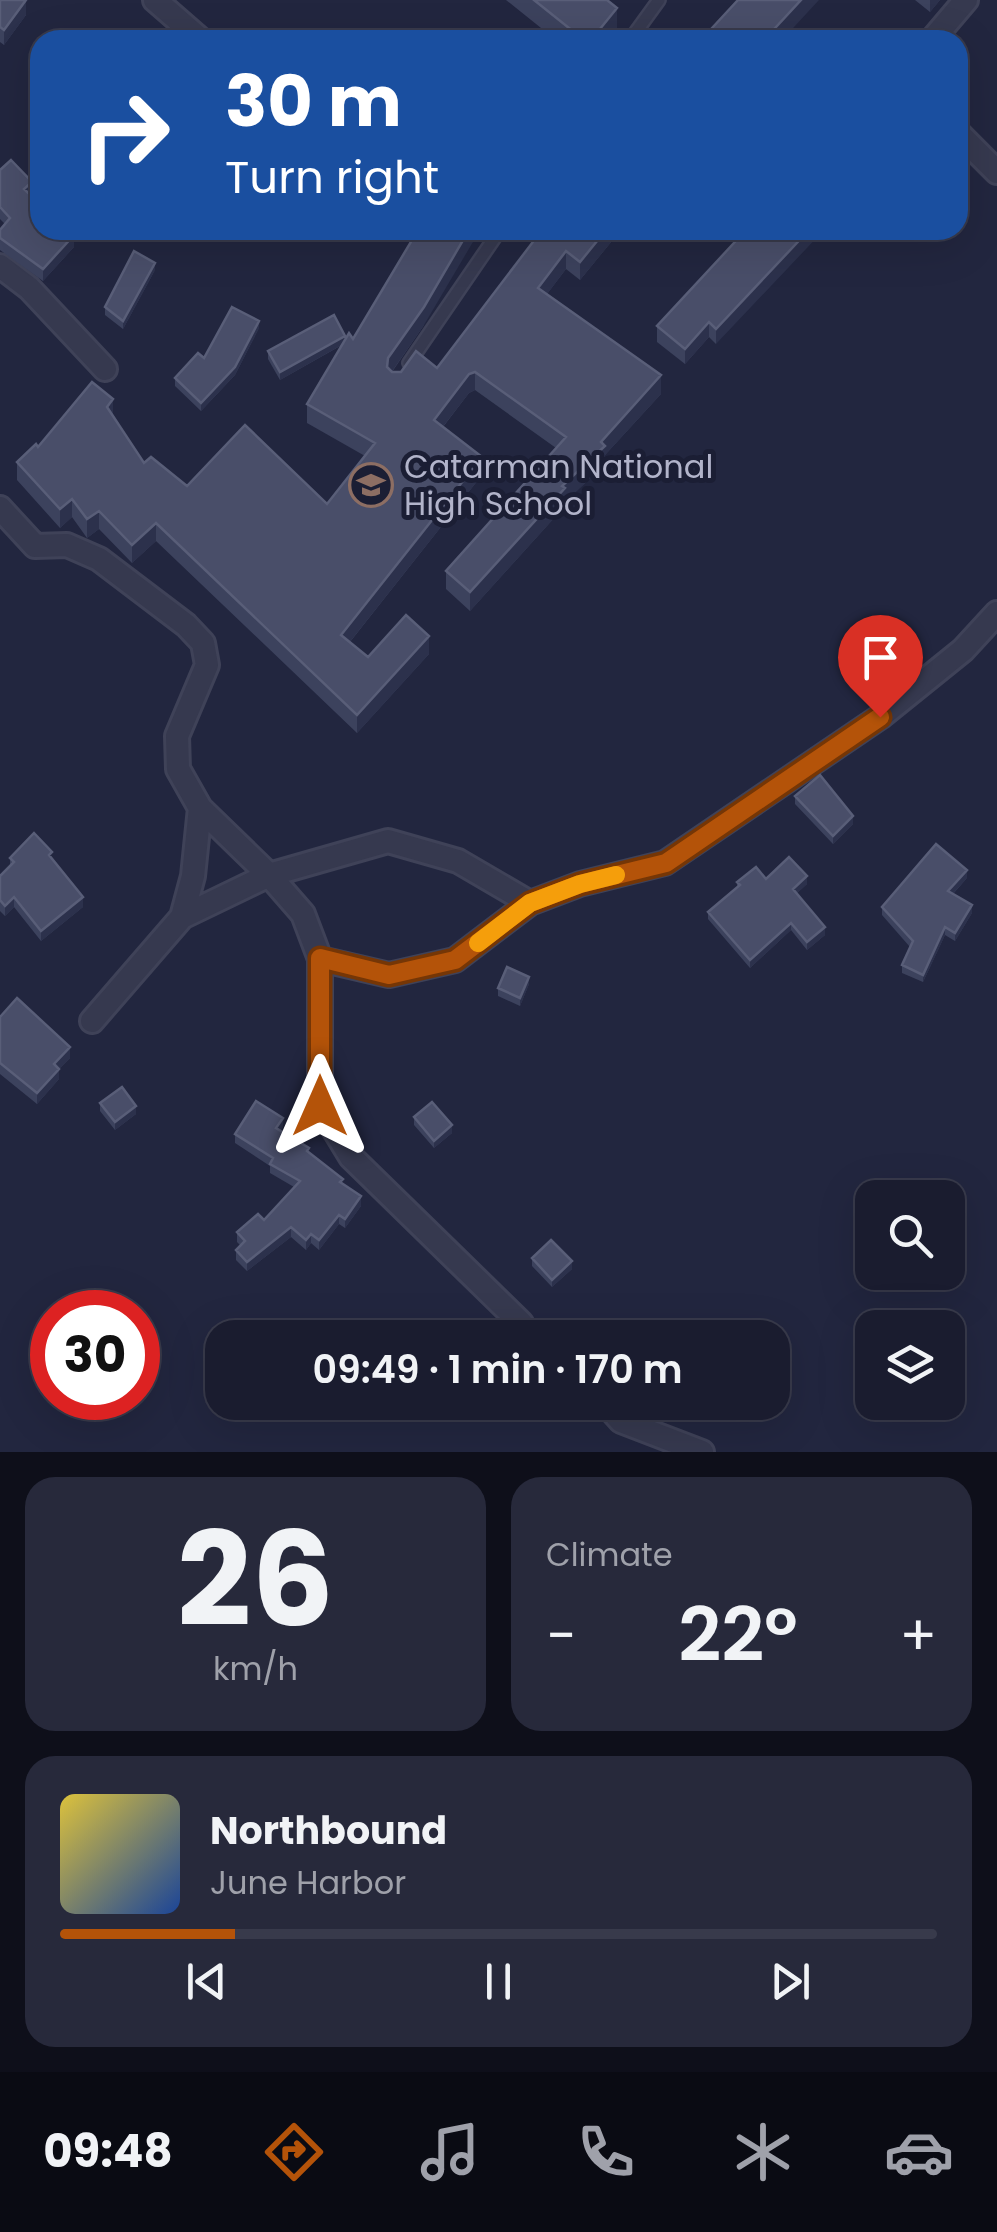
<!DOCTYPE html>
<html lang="en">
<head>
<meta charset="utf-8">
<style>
	:root { --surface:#1a1c2f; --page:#27293b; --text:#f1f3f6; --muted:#9fa1aa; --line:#383a4b; --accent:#b45309 }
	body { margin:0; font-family:Poppins,sans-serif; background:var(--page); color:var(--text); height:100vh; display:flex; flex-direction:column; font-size:38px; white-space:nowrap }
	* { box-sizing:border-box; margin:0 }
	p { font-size:32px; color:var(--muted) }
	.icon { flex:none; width:55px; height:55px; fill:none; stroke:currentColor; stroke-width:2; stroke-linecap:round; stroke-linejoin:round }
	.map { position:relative; height:1452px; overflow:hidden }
	.panel { display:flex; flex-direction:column; gap:25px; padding:25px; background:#0e0f1a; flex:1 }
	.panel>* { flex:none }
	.banner { position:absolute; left:30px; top:30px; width:938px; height:210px; border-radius:30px; box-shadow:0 10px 40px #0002,0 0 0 2px var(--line); background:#1a4fa0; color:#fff; overflow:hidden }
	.buttons { position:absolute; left:855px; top:1180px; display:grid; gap:20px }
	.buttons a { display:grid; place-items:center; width:110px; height:110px; border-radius:20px; background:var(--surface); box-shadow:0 10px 40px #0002,0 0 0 2px var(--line); font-size:50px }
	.speed { position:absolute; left:30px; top:1290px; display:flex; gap:20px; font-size:50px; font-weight:700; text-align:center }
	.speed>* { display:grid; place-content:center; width:130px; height:130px; border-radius:50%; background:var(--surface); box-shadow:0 10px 40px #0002,0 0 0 2px var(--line); line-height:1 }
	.speed .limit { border:15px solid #d22; background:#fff; color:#111 }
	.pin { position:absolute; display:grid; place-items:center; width:85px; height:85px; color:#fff; margin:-102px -42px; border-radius:50% 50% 50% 0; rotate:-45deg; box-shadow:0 0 10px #0007 }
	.pin .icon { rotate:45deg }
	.me { position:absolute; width:110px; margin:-55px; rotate:0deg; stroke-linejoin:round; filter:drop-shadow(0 0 8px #0008) }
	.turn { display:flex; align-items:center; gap:35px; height:210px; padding:0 30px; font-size:45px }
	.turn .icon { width:130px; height:130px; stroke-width:2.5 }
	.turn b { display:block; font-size:70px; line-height:85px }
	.big { font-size:75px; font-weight:600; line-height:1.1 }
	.panel .widget { flex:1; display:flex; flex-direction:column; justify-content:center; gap:15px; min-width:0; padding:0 35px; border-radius:30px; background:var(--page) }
	.panel .dial { align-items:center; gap:0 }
	.dial b { font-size:130px; line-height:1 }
	.song { display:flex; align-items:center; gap:30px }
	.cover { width:120px; height:120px; border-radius:15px; background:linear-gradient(135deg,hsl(50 70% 55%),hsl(220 70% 35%)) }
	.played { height:10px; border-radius:5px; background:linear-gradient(90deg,var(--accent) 20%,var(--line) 20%) }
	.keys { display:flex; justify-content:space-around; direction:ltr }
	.heat { display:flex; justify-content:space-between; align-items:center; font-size:55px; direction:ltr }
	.panel .tiles { flex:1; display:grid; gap:25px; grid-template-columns:1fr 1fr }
	.widget:last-child { grid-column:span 2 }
	.trip { position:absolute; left:205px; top:1320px; width:585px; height:100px; border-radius:30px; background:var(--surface); box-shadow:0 10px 40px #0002,0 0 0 2px var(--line); font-weight:600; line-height:100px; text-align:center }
	.tab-bar { display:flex; height:160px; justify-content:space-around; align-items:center; background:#0a0b13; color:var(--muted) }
	.tab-bar .icon { width:70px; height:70px }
	.tab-bar .on { color:var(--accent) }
	.tab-bar b { font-size:45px; color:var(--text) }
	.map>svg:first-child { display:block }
</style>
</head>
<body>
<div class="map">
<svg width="997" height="1452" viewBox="0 0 997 1452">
	<rect width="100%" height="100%" fill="#22263f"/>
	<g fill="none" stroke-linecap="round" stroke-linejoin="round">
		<g stroke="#3f4258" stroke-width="16">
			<path id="lane" d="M630 40 659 0
				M409 363 500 230"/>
		</g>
		<g stroke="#3f4258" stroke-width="28">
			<path id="street" d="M155 0 201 40
				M932 40 966 0
				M958 133 997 172
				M0 266 29 288 105 369
				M0 508 35 546 67 545 99 559 186 625 203 643 207 665 177 736 178 769 200 808 269 875 303 914 320 959V1106L351 1157 521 1323 528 1338
				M182 917 193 876 200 808
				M320 959 389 975 455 960 530 903 580 884 665 863 880 717 963 650 997 613
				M92 1021 182 917 269 875 388 841 458 861 530 903
				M604 1402 621 1421 702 1452"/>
		</g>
		<use href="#lane" stroke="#36394f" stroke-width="11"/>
		<use href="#street" stroke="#36394f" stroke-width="22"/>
	</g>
	<path fill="#3c425d" d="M0 0 26 15 4 45 0 42Z
		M506 0H607L617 30 608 40H556Z
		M915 0H940L930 12Z
		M0 170 32 194 30 195 74 247 43 281 0 250V230L5 224 0 219Z
		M249 230H271L263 241Z
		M542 230H621L580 280 566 269 547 294 661 394 605 455V464L565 502V506L470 611 446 589V571L556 448 475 390 469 393 443 427 482 475 350 642 368 657 429 654 357 733 156 541 132 563 99 529 87 538 72 517 60 528 17 480V462L38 447 113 416 144 463 187 486 327 504 365 456 307 423V404L342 345 280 380 268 359V351L353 339 424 325 392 372 437 368Z
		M746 230 716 344 709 337 685 364 657 342V326Z
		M155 270 123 329 105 315V307Z
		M259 328 235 375 201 411 175 386V378L204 358Z
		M795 796 853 824 833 844 795 804Z
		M10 858 52 859 83 907 41 941 14 907 5 916 0 911V876L10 866Z
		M967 878 953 894 972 913 955 941 945 935 923 982 902 973V965L910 947 882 915V907Z
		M766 879 807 884 796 894 825 935 807 950 791 930 750 968 708 919V912L737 888V882Z
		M529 984 520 1006 498 996V988Z
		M0 1017 70 1058 59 1069V1079L37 1104 0 1074Z
		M100 1103 136 1114 115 1130 100 1111Z
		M414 1117 452 1133 434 1148 414 1125Z
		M283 1127 280 1131 309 1152 343 1184 361 1206 345 1228 339 1224 319 1250 311 1243 306 1250 291 1237 247 1271 236 1260V1250L240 1245 237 1242V1232L264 1220 294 1187 270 1173V1166L235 1143V1134Z
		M532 1258 572 1269 552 1287 532 1266Z"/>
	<path fill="#2c314c" d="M26 0V15L4 45V30Z
		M801 0H819L782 40H764Z
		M930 0H940L930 12Z
		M617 8V30L608 40H591Z
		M32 182V194L24 201V189Z
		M263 230H271L263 241Z
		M469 230H480L424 325 388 377V358Z
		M606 230H621L580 280V262Z
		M809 230H824L716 344V329Z
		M74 235V247L43 281V269Z
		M566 251V269L538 306V288Z
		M155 263V270L123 329V321Z
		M259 321V328L235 375 201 411V403Z
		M709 322V337L685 364V349Z
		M345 336V343L280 380V372Z
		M475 372V390L469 393 434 438V420L469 374Z
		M661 375V394L605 455V464L565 502V506L470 611V592Z
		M113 399V418L107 407Z
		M482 457V475L341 653V635Z
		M72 499V517L60 528V509Z
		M99 511V529L87 538V519Z
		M156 523V541L132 563V545Z
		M429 636V654L357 733V715Z
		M853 816V824L833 844V836Z
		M967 870V878L948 899V891Z
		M807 876V884L793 897V889Z
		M14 897V907L5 916V906Z
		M83 897V907L41 941V931Z
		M972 905V913L955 941V933Z
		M791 923V930L750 968V960Z
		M825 927V935L807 950V942Z
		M945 927V935L923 982V975Z
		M529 977V984L520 1006V998Z
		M70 1047V1058L59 1069V1079L37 1104V1093L54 1064Z
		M136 1106V1114L115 1130V1122Z
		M283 1118V1127L276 1138V1128Z
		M452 1125V1133L434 1148V1141Z
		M361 1196V1206L345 1228V1219Z
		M339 1215V1224L319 1250V1240Z
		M291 1227V1237L247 1271V1262Z
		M311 1234V1243L306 1250V1240Z
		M572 1261V1269L552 1287V1280Z"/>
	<path fill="#494e69" stroke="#595e78" stroke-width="2.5" d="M0 0H26L4 30 0 27Z
		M534 0H607L617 8 591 40H584Z
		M738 0H801L764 40H701Z
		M11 160 32 182 24 189 40 204V230H69L74 235 43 269 0 238V230L10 218 0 207V170Z
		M418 230H469L424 307 388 358 387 367 392 372H401L416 351 437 368 542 230H606L580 262 566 251 538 288 661 375 601 442 605 446 562 486 565 488 470 592 446 571 566 437 475 372 469 374 434 420 482 457 341 635 368 657 406 615 429 636 357 715 156 523 132 545 99 511 87 519 72 499 60 509 17 462 36 444 38 447 92 382 113 399 107 407 144 463 151 457 187 486 245 425 327 504 375 443 307 404 349 333 353 339Z
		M746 230H809L716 329 709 322 685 349 657 326Z
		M134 251 155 263 123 321 105 307Z
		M232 307 259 321 235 367 201 403 175 378 198 353 204 358Z
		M334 315 345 336 280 372 268 351Z
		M820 775 853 816 833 836 795 796Z
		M34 833 52 852 49 855 83 897 41 931 14 897 5 906 0 900V876L14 862 10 858Z
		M936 844 967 870 948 891 972 905 955 933 945 927 923 975 902 965 913 941 882 907Z
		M789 857 807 876 793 889 825 927 807 942 791 923 750 960 708 912 740 885 737 882 756 867 766 879Z
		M507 967 529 977 520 998 498 988Z
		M17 998 70 1047 54 1064 59 1069 37 1093 0 1063V1017Z
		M122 1087 136 1106 115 1122 100 1103Z
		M256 1101 283 1118 276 1128 309 1148 307 1151 343 1179 340 1182 361 1196 345 1219 339 1215 319 1240 311 1234 306 1240 291 1227 247 1262 236 1250 245 1241 237 1232 258 1214 264 1220 300 1181 270 1164 273 1158 235 1134Z
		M432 1102 452 1125 434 1141 414 1117Z
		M551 1240 572 1261 552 1280 532 1258Z"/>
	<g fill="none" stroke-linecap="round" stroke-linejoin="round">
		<g stroke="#753606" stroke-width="25">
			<path id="route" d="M320 1106V958L389 975 455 960 530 903 580 884 666 863 880 717"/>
		</g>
		<use href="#route" stroke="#b45309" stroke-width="18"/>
		<path stroke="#f59e0b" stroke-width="18" d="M478 943 530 903 580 884 616 875"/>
	</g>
	<defs>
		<g id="school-ring" transform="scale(2.25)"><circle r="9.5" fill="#1b1e34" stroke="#8d6e63" stroke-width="1.5"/><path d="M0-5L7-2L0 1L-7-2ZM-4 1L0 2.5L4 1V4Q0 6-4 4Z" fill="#8d6e63"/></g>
	</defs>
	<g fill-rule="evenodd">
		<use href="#school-ring" x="371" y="485"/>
	</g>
	<g text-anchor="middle" stroke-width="10" stroke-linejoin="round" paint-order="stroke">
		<g font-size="32" fill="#b2b4ca" stroke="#1b1e34" text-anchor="start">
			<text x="404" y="478">Catarman National<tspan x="404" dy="37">High School</tspan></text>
		</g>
	</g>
</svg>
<div class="buttons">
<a><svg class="icon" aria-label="search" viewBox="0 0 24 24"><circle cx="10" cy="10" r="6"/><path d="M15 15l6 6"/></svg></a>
<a><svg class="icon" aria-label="layers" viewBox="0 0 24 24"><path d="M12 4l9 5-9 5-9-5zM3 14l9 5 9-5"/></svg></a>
</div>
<div class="speed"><div class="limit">30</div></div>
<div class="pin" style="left:880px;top:717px;background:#d93025"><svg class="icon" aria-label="arrive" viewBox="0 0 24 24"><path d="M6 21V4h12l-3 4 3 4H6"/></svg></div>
<svg class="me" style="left:320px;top:1106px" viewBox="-20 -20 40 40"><path d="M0-17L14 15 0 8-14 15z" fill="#b45309" stroke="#fff" stroke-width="4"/></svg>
<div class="trip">09:49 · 1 min · 170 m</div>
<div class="banner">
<div class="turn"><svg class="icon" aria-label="right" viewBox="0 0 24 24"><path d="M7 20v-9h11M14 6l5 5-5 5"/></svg><div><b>30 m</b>Turn right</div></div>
</div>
</div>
<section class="panel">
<div class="tiles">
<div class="widget dial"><b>26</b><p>km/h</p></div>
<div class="widget"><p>Climate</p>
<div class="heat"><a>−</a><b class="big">22°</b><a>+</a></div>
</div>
<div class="widget">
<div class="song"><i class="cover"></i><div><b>Northbound</b><p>June Harbor</p></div></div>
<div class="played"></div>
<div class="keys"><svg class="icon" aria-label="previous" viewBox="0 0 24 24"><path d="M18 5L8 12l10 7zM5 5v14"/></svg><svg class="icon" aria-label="pause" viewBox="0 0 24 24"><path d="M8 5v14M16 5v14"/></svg><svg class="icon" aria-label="next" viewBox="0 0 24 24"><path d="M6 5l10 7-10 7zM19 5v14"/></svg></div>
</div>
</div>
</section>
<nav class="tab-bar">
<b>09:48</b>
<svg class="icon on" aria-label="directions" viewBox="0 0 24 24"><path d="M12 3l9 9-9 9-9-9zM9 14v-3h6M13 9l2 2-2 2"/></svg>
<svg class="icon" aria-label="music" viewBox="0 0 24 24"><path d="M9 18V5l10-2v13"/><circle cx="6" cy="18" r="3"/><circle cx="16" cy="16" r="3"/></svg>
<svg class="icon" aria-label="phone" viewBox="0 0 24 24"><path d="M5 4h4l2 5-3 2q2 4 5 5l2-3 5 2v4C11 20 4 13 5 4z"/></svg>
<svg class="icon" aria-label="climate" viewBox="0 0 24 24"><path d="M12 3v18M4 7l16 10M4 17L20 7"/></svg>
<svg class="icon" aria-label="car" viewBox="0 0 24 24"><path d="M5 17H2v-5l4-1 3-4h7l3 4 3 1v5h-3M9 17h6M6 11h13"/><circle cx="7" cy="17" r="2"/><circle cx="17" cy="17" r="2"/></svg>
</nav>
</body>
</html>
